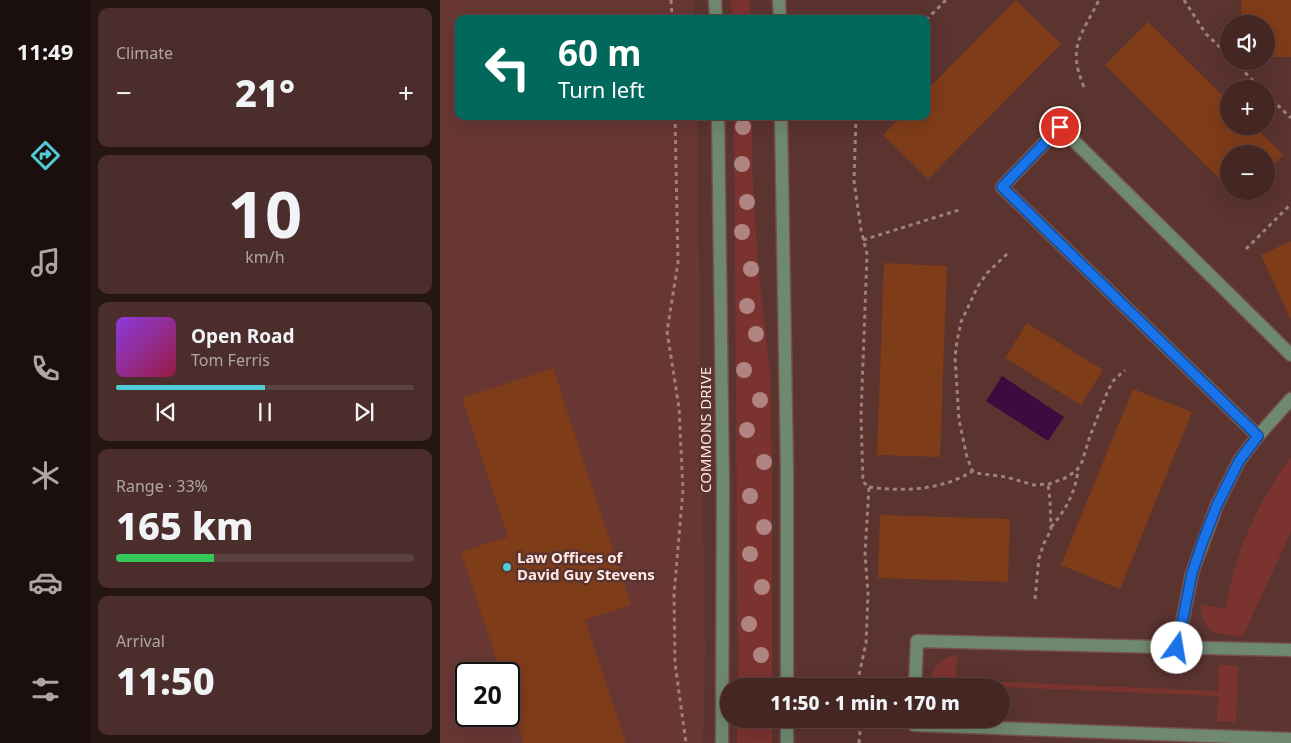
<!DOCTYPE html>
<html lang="en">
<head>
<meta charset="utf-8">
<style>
	:root { --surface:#442623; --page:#4b2e2b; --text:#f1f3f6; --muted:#afa5a6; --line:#5c4341; --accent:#52cbd8 }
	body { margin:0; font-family:"Noto Sans",sans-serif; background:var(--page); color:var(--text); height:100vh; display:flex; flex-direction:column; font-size:19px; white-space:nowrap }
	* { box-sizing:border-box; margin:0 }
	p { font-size:16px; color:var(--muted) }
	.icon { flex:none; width:28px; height:28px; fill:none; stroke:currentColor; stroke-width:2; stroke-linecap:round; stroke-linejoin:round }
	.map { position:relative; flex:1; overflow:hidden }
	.sheet { display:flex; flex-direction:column; gap:8px; padding:8px; background:#251513; width:350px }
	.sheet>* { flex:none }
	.banner { position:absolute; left:15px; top:15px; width:475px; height:105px; border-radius:10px; box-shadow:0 5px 20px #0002,0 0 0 1px var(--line); background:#00695c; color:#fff; overflow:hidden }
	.tools { position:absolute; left:780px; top:15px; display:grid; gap:10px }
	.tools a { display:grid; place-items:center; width:55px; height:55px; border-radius:50%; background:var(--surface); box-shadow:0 5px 20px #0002,0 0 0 1px var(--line); font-size:25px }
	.speed { position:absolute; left:15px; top:662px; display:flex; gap:10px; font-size:25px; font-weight:700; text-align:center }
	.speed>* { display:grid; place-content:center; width:65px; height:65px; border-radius:50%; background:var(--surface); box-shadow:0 5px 20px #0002,0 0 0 1px var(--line); line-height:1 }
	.speed .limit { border:2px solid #111; border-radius:8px; background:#fff; color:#111 }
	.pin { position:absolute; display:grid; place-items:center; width:42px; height:42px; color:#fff; margin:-21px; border:2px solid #fff; border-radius:50%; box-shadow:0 1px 5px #0007 }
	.me { position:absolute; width:55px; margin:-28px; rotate:13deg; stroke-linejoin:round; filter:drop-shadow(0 0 4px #0008) }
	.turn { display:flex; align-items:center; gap:18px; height:105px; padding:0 20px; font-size:22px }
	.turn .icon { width:65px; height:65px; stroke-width:2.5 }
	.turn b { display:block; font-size:35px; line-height:42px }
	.big { font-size:38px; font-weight:800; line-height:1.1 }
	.sheet .tile { flex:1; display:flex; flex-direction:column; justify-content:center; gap:8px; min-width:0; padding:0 18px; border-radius:10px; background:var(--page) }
	.sheet .dial { align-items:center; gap:0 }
	.dial b { font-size:65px; line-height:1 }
	.song { display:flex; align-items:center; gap:15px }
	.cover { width:60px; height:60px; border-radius:8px; background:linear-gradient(135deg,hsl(270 70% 55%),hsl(340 70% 35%)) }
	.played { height:5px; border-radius:2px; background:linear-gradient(90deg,var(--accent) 50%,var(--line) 50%) }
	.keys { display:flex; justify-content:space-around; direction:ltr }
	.heat { display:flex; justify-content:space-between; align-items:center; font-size:28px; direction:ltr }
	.charge { height:8px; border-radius:4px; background:linear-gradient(90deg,#34c759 33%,var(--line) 0) }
	.trip { position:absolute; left:280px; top:678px; width:290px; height:50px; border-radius:25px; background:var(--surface); box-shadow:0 5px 20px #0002,0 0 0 1px var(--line); font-weight:800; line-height:50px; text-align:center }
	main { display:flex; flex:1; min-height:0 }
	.menu { display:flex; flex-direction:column; width:90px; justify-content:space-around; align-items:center; background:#1b0f0e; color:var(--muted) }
	.menu .icon { width:35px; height:35px }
	.menu .active { color:var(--accent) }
	.menu b { font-size:22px; color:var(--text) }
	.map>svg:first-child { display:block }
</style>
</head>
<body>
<main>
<nav class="menu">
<b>11:49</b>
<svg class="icon active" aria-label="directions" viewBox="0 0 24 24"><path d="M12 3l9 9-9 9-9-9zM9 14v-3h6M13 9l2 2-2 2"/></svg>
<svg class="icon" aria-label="music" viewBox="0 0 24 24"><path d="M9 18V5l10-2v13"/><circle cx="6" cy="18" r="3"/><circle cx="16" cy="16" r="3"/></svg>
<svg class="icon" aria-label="phone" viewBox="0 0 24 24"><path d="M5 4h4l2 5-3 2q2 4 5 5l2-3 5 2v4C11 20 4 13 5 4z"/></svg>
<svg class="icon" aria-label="climate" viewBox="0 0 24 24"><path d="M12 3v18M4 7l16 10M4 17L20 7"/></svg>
<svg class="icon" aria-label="car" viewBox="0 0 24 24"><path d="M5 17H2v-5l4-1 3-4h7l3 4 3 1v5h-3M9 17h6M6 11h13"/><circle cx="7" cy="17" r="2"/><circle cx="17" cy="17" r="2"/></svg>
<svg class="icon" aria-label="filters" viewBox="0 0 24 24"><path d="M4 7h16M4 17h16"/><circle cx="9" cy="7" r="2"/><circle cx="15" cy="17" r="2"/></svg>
</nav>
<section class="sheet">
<div class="tile"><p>Climate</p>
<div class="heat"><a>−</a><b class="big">21°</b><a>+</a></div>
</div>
<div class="tile dial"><b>10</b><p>km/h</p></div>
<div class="tile">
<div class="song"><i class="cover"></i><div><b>Open Road</b><p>Tom Ferris</p></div></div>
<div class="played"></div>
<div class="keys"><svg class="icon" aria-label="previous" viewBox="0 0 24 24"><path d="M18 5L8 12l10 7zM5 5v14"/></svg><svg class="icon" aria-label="pause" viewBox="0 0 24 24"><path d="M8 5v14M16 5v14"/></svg><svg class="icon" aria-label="next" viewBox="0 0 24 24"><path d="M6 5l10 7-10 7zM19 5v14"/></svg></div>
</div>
<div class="tile"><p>Range · 33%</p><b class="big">165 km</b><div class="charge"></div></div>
<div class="tile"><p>Arrival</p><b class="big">11:50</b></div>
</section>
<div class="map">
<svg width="851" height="743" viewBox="0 0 851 743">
	<rect width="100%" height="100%" fill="#5b332f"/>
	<path fill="#683734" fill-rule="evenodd" d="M0 0H254L255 19H19V116H257L265 652 263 743H0ZM26 674H69V716H26Z"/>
	<path fill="#7b3330" d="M291 0H310V19H292Z
		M294 116H312V165L318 265 330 374 332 454V686H298Z
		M851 457V532L803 636C778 634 761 635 761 604L785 609C789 594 791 578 796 564 808 525 827 489 851 457Z
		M517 655 516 680 778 691 779 665 798 666 796 722 777 721 778 696 516 685 515 686H491C490 668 500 658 517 655Z
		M297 719H332V743H297Z"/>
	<path fill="#3d0b40" d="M562 376 624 417 608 441 546 401Z"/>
	<path fill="#7f3c19" d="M576 0 621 44 488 179 443 135 461 116H486V91Z
		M801 0H851V57H826V24H802Z
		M708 22 789 102V126H814L843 155 826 172V154H789V188L665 65Z
		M792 191H808L800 199Z
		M851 241V320L821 255Z
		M444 263 507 266 500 457 437 455Z
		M587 323 663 370 641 405 565 358Z
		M113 368 191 605 145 620 186 743H84L69 696V674H61L21 552 68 537 22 398Z
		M693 389 752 412 680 589 621 565Z
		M440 515 570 519 568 582 438 578Z"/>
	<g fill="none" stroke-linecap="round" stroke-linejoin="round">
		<g stroke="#75504c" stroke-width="15">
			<path id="minor" d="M275 0 276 19
				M339 0 340 19
				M278 116 283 485 282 743
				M341 116 347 470V686
				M818 436 562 187 620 127 851 355
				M737 648 752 573 777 505 799 461 818 436 851 399
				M475 686 477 641 851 650
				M474 719V725L851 739
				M347 743V719"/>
		</g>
		<path stroke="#a0807c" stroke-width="3" stroke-dasharray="4 4" stroke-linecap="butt" d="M231 0 232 19
			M744 0 766 34 789 56
			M486 20 506 0
			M794 61 821 89
			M644 87C627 47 641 36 659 0
			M826 94 851 118
			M235 116 238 263 227 331 239 408 243 490 234 594 235 663 246 743
			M416 116 414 181 421 230 427 254 421 416 423 482 429 487 425 553 428 594 426 643 418 680V686
			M423 240 522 209
			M806 249 851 204
			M567 254 547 273 538 286 521 322 517 341 515 357 519 420 527 457 532 470 536 473 566 477 594 485 609 484 625 478 636 471 642 462 650 436 667 393 673 381 685 370
			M429 487C464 492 502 490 533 471
			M611 527C626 510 636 491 638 469
			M595 599 599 558 604 543 611 530 610 500 608 484
			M419 743 421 719"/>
		<use href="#minor" stroke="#6f8870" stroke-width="12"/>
	</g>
	<g fill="#b08480">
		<circle cx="303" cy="127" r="8"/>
		<circle cx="302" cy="164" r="8"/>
		<circle cx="307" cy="202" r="8"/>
		<circle cx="302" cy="232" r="8"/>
		<circle cx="311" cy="269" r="8"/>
		<circle cx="307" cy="306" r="8"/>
		<circle cx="316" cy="334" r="8"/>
		<circle cx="304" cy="370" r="8"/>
		<circle cx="320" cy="400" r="8"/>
		<circle cx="307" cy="430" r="8"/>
		<circle cx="324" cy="462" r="8"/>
		<circle cx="310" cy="496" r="8"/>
		<circle cx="324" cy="527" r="8"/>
		<circle cx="310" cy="554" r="8"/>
		<circle cx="322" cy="587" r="8"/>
		<circle cx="309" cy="624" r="8"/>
		<circle cx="321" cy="655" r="8"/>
	</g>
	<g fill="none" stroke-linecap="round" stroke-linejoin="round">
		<g stroke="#114b97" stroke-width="12">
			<path id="route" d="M620 127 562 187 818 436 799 461 777 505 763 541 752 573 737 648"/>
		</g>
		<use href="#route" stroke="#1a73e8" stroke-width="9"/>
	</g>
	<circle fill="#52cbd8" stroke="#5b332f" stroke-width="2" cx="67" cy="567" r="5"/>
	<g text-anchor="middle" stroke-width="5" stroke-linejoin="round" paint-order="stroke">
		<g font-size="15" fill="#ffe9e7" stroke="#5b332f">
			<text transform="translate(266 430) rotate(-90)" y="5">COMMONS DRIVE</text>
		</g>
		<g font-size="15" font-weight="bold" fill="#ffe9e7" stroke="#5b332f" text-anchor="start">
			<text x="77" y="563">Law Offices of<tspan x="77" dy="17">David Guy Stevens</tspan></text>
		</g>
	</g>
</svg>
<div class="tools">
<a><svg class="icon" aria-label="sound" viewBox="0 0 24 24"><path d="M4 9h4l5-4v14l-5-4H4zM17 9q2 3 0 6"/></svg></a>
<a>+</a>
<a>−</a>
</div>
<div class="speed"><div class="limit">20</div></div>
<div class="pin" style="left:620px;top:127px;background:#d93025"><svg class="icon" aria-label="arrive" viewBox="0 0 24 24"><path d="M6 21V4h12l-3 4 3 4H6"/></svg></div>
<svg class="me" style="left:737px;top:648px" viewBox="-20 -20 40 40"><circle r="19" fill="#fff"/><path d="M0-13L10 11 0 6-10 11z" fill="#1a73e8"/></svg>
<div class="trip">11:50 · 1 min · 170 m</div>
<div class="banner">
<div class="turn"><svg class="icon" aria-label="left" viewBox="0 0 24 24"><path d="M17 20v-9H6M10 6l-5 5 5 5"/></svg><div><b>60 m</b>Turn left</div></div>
</div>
</div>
</main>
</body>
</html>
